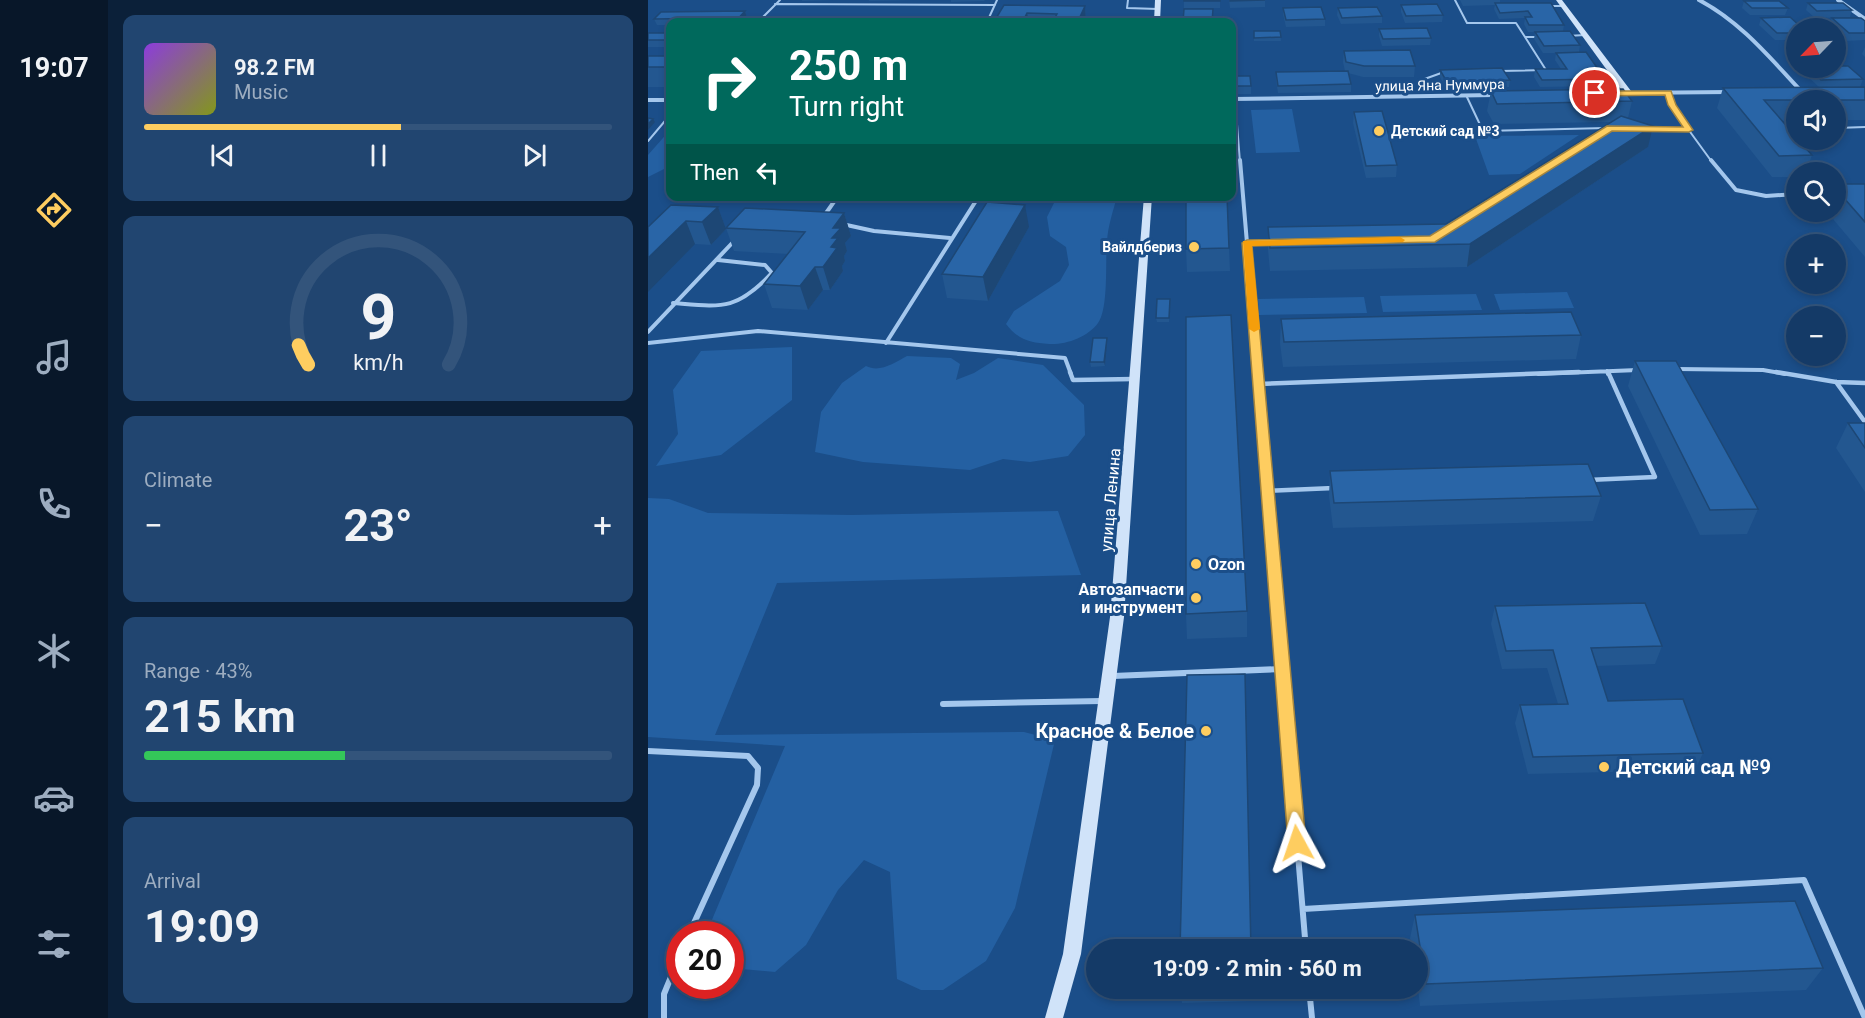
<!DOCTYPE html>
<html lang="en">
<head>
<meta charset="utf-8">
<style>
	:root { --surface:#143a67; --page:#214570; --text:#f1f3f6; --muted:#9dadc0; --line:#33547b; --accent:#fecd60 }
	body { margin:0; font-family:Roboto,sans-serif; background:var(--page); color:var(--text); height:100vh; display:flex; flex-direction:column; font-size:22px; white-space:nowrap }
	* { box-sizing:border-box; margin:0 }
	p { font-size:20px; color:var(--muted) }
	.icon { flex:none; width:33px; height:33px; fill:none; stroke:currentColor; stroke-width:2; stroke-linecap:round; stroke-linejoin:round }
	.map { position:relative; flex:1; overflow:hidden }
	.sheet { display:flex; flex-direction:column; gap:15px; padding:15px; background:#0b2039; width:540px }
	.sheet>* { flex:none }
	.hud { position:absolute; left:18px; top:18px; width:570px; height:183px; border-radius:12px; box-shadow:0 3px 9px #0003,0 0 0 2px var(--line); background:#00695c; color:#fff; overflow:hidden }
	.needle { width:39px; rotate:245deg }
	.buttons { position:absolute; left:1138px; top:18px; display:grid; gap:12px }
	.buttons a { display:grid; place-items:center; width:60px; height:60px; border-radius:50%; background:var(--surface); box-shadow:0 3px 9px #0003,0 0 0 2px var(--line); font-size:30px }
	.speed { position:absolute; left:18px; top:921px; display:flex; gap:12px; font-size:30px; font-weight:700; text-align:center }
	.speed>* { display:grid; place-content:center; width:78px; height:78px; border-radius:50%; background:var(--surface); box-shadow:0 3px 9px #0003,0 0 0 2px var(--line); line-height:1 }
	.speed .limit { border:9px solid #d22; background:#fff; color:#111 }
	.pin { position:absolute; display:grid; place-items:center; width:51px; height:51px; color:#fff; margin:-26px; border:3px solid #fff; border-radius:50%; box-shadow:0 2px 6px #0007 }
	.me { position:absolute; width:66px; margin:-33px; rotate:355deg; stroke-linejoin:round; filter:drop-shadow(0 0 4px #0008) }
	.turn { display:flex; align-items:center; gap:21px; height:126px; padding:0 24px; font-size:27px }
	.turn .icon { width:78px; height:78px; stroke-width:2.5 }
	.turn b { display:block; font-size:42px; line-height:51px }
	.then { display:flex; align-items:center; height:57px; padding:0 24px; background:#0003; gap:12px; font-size:22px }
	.big { font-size:45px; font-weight:700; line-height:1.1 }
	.sheet .widget { flex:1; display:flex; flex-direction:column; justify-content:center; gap:9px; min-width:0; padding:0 21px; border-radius:12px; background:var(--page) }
	.sheet .dial { align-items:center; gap:0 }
	.dial svg { height:156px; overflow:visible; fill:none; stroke:var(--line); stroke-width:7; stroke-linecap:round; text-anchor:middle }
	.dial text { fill:var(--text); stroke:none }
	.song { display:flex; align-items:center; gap:18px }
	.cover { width:72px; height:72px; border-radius:9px; background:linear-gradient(135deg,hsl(270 70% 55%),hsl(70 70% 35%)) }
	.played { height:6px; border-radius:3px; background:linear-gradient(90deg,var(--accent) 55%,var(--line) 55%) }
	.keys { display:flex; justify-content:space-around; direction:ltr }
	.heat { display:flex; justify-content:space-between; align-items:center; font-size:33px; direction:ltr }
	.charge { height:9px; border-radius:4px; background:linear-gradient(90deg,#34c759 43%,var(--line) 0) }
	.trip { position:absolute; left:438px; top:939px; width:342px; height:60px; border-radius:30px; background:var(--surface); box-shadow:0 3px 9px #0003,0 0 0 2px var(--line); font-weight:700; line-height:60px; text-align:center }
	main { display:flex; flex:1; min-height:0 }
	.dock { display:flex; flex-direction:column; width:108px; justify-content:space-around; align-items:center; background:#081729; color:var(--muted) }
	.dock .icon { width:42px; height:42px }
	.dock .active { color:var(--accent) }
	.dock b { font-size:27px; color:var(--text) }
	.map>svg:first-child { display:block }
</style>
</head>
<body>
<main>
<nav class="dock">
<b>19:07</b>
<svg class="icon active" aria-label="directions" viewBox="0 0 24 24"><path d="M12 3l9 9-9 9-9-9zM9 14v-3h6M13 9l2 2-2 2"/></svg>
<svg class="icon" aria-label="music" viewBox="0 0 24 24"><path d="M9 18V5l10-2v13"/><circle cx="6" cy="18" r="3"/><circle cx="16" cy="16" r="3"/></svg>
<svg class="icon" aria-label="phone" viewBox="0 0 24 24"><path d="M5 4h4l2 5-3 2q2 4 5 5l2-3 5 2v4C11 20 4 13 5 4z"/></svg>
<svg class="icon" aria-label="climate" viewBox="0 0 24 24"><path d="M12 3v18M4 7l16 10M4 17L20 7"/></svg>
<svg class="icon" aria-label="car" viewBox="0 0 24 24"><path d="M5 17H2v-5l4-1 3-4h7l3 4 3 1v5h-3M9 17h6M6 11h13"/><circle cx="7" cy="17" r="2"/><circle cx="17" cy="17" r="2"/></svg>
<svg class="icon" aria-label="filters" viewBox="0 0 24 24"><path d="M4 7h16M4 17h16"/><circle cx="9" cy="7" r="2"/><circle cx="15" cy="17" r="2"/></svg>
</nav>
<section class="sheet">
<div class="widget">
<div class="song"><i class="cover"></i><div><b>98.2 FM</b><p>Music</p></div></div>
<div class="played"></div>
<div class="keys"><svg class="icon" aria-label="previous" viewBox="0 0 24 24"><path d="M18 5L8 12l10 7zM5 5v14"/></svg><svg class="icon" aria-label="pause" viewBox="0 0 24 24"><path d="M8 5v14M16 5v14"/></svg><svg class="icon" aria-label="next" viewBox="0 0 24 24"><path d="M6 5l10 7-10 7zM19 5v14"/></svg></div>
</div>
<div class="widget dial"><svg viewBox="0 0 100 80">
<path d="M14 69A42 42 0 1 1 86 69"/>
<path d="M14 69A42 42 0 0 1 9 59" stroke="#fecd60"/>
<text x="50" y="56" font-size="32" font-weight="700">9</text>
<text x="50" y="72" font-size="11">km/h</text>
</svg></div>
<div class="widget"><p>Climate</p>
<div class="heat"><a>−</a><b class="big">23°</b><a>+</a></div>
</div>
<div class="widget"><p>Range · 43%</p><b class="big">215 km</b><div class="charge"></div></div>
<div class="widget"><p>Arrival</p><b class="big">19:09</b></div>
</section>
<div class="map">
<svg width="1217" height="1018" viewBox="0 0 1217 1018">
	<rect width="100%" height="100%" fill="#1b4e89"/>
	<path fill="#2460a2" d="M644 109 652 152 608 153 603 110Z
		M22 130V166L0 177V155Z
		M931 135 872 174 841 175 827 136Z
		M111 197H248L165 202Z
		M402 197H469C465 211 460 226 459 241 457 260 461 308 450 323 440 337 418 345 401 344 383 343 370 340 358 324L366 311 412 281 421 265 418 247 402 236 399 217 406 203Z
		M919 292 926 308 852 310 846 294Z
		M828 294 834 310 735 312 732 296Z
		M716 297 719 313 611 315 610 299Z
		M144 347V400L73 455 8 466 30 434 25 390 53 351Z
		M259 356 303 358 312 364 308 380 326 373 350 358 395 365 436 405 437 435 420 456 382 462 355 459 322 470 215 462 167 452 173 412 194 383 218 366C232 373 246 363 259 356Z
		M0 498 21 499 60 513 204 515 410 511 433 575 129 583 67 735 376 732 407 740 367 908 338 961 295 990H273L249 979 242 872 216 860 190 890 158 945 127 972 83 968 82 934H58L137 746 0 737Z"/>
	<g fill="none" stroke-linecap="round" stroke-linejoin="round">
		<path stroke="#a4c7ed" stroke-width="2" d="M480 0 479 8 510 9
			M807 0 819 23H868L877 37H890
			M127 4 347 5
			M900 6H915
			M110 22 132 0
			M339 22 349 0
			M919 36 937 35
			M852 71 898 70 877 37
			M771 81 796 72
			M1020 92 1032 118 1064 162
			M818 95 835 131 958 128
			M587 99 592 162
			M1000 128 1041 130
			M1188 128 1217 127
			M1137 129H1149
			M0 141 22 115"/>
		<path stroke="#a4c7ed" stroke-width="4" d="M592 160 610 374
			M1063 160 1088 190 1118 196 1149 194
			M1158 163 1165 172
			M176 216 190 196
			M194 224 226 231 302 238
			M599 243H623
			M25 303C74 307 88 311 124 273L117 265 70 260
			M0 332 87 240
			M0 343 110 331 417 358 423 374
			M238 343 331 196
			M1029 369 1115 370 1137 374
			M959 371 960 374
			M890 374 990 370"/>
		<path stroke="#a4c7ed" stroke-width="4.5" d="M422 372 425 380 486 379
			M610 372 633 652
			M1128 372 1188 382 1217 383
			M1188 382 1217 422
			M611 384 931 372
			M940 480 1007 477 960 372
			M619 491 686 488"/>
		<path stroke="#a4c7ed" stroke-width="6" d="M633 651 658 950
			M465 676 633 669
			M295 704 454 701
			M0 751 100 756 110 768 109 785 41 934
			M655 909 1156 880 1217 1018
			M661 988 664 1018
			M16 1018V994L32 955"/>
		<path stroke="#a4c7ed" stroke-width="4" d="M1051 0C1093 22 1122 58 1154 92
			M1190 0 1217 19
			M975 93 1081 92
			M584 99 847 95
			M0 100H22"/>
		<path fill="#d0e3f9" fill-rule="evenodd" d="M507 0H513L512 22H506Z
			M908 0H914L983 91V95H977Z
			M496 196H504L476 617 433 954 415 1018H397L415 954 462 617Z"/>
	</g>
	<path fill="#235790" d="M154 0H185L154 1Z
		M221 0H268L221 1Z
		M303 0H337L336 1 303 2Z
		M536 0H572V8H536Z
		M581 0H617V7L582 8Z
		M812 0H852V3H903L916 25 915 31 932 45 931 52 957 79 956 86 892 87 886 77 887 69H913L907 60 908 53H895L886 39 887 32H889H880L876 24 877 18 851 19 846 9 847 5 815 6Z
		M1096 1 1140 8 1137 15H1102L1094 8Z
		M1160 3 1204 10 1202 17 1167 18 1158 10Z
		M356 5 437 6 438 22H348L347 20Z
		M753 5 795 15 794 22 757 23 753 12Z
		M635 8 677 19V26L638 27 635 14Z
		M690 8 734 16V23L693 24 689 15Z
		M97 11 99 18 95 22H22V25H9L6 19Z
		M1113 18 1149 28V40H1127L1111 25Z
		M1184 18 1217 21V40L1198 41 1188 31V28H1185L1181 25Z
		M731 29 783 38 782 45 734 46 731 36Z
		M606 31H632L633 41H606Z
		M0 33H22V47H0Z
		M1140 43H1149V62L1138 50Z
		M1217 47V57L1214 54Z
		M696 51 767 66 766 77H715L700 73 703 84V92L630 93 628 80V72L697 71 695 62Z
		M0 56H22V87H0Z
		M1159 68H1188L1215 79 1212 87H1217V120H1188V100H1149V121H1134L1164 155 1158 172H1149V177H1124L1069 108 1075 88 1171 87 1157 74Z
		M792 70 862 80 861 87 798 89 792 77Z
		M584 76 603 86V94H584Z
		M843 91 984 101 980 118 1000 147 819 267 622 271 620 250V227L798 224 963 122 846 124 839 111Z
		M706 112 749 165 748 177 718 178 705 123Z
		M1188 184H1217V257L1179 212H1188Z
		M70 207 78 229 63 245 47 244 0 227Z
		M196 213 203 236 197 243 199 251 196 256 197 261 194 266 195 271 182 290H175L160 310 124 308 116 284 140 254 86 251 78 228Z
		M381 227 340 301 299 298 294 274Z
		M581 248 582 271 539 272 538 249Z
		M522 304 521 322H509L508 318Z
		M633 319 933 335 928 359 635 367 632 343Z
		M459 338V342L457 366 443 367 442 362Z
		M987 361 1110 509 1099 534 1052 535 980 386Z
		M1200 423H1217V492L1188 448Z
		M682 471 953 496 945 521 685 528 681 496Z
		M847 606 1014 646 1007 664 949 666 960 701 1055 753 1047 770 880 774 867 723 872 705 910 704 899 668 854 669 843 624Z
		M599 611V637L539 639 538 614Z
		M767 915 1175 968 1158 990 772 1006 770 988V950H764L762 938Z
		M532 988H604V1001L534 1003Z"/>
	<path fill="#1d4775" d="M437 6 438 22H431L430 21Z
		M97 11 99 18 95 22H87Z
		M379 13 381 22H376L375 21Z
		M5 119 7 122 0 130V124Z
		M1005 126 1000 147 819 267 822 244Z
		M377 205 381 227 340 301 335 277Z
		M70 207 78 229 63 245 54 222Z
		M196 213 203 236 197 243 199 251 196 256 197 261 194 266 195 271 182 290 175 267 183 247 185 228Z
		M38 221 47 244 0 292V258Z
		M167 267 175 290 160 310 152 286Z
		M459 338V342L457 366 456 362Z"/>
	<path fill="#2965a7" stroke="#1d4775" stroke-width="1.5" d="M536 0H572V1H536Z
		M582 0H617L582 1Z
		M1096 1H1131L1140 8H1104Z
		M847 3H903L916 25H881L877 17H884L880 11 852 13Z
		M1160 3H1195L1204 10 1169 11Z
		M789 4 795 15 758 16 753 5Z
		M356 5 437 6 430 21H405L409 14 379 13 375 21 347 20Z
		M673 7 677 19 638 20 635 8Z
		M729 7 734 16 694 18 690 8Z
		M536 9H565L564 22H535Z
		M97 11 87 22H64L69 18 6 19 13 12Z
		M1142 17 1154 28H1149V33H1129L1113 18Z
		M1184 18H1213L1217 21V33H1201Z
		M779 28 783 38 735 39 731 29Z
		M606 31H632L633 37 606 38Z
		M922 31 932 45 896 46 887 32Z
		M0 33H22V40H0Z
		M1140 43H1149V52Z
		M762 50 767 66H716L698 62 696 51Z
		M938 52 957 79 894 80 887 69H919L908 53Z
		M0 56H22V67H0Z
		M1188 66H1200L1215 79 1173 80 1161 68H1188Z
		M854 68 862 80 799 82 792 70Z
		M700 71 703 84 630 86 628 72Z
		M584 76H602L603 86H584Z
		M1217 87V100H1116L1149 138V140H1150L1164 155 1131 156 1075 88Z
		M975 89 984 101 849 104 843 91Z
		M734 111 749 165 718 166 706 112Z
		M973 116 1005 126 822 244 622 248 620 227 798 224Z
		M0 118 5 119 0 124Z
		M1188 184H1217V222L1188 189Z
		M538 196H579L581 248 538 249Z
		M339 202 377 205 335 277 294 274Z
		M23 205 70 207 54 222 38 221 0 258V227Z
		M97 208 196 213 185 228H193L184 238H190L183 247 189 248 175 267H167L152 286 116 284 157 232 78 228Z
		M509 299H522L521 318H508Z
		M923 312 933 335 636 342 633 319Z
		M583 315 599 611 538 614V317Z
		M445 338H459L456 362H442Z
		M987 361H1028L1110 509 1062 510Z
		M1200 423H1217V448Z
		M940 464 953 496 686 503 682 471Z
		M997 603 1014 646 943 648 960 701 1035 699 1055 753 885 757 872 705 920 704 905 650 858 651 847 606Z
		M597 674 603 950H532L539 675Z
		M1147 901 1175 968 778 984 767 915Z"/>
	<path fill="#fecd60" stroke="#a5853e" stroke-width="1.5" d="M944 91H1023L1028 105 1045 130 1041 132 964 131 787 242 604 246 658 843 655 849 649 852 642 849 640 843 594 243 599 240 782 236 959 126 1035 127 1020 105 1017 95 947 96Z"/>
	<path fill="#f59e0b" d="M752 237 757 240 755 242 604 246 612 329 606 332 601 329 595 241Z"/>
	<g fill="#fecd60" stroke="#1b4e89" stroke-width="2">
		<circle cx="731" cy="131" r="6"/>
		<circle cx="546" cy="247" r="6"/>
		<circle cx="548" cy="564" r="6"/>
		<circle cx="548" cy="598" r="6"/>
		<circle cx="558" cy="731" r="6"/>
		<circle cx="956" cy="767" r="6"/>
	</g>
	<g text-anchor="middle" stroke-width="6" stroke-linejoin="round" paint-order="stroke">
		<g font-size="14" fill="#fff" stroke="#1b4e89">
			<text transform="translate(792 85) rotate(-1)" y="5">улица Яна Нуммура</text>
		</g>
		<g font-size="14" font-weight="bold" fill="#fff" stroke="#1b4e89" text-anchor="start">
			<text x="743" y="136">Детский сад №3</text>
			<text x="534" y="252" text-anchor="end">Вайлдбериз</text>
		</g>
		<g font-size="16" fill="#fff" stroke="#1b4e89">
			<text transform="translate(462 500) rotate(-85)" y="6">улица Ленина</text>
		</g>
		<g font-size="16" font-weight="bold" fill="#fff" stroke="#1b4e89" text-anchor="start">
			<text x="560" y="570">Ozon</text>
			<text x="536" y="595" text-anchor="end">Автозапчасти<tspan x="536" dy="18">и инструмент</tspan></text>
		</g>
		<g font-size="20" font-weight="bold" fill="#fff" stroke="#1b4e89" text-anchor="end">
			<text x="546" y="738">Красное &amp; Белое</text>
			<text x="968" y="774" text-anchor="start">Детский сад №9</text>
		</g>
	</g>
</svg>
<div class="buttons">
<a><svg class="needle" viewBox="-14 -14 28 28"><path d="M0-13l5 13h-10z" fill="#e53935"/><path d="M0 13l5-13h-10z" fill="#9dadc0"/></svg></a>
<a><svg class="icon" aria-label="sound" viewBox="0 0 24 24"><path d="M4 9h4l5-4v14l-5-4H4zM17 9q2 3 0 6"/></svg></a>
<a><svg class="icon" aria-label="search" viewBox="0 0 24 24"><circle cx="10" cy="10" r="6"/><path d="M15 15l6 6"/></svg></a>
<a>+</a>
<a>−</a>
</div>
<div class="speed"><div class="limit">20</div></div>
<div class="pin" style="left:947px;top:93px;background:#d93025"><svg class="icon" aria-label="arrive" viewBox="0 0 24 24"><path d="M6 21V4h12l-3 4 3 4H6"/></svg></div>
<svg class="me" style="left:649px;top:843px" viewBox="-20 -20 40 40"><path d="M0-17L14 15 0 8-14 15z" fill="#fecd60" stroke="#fff" stroke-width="4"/></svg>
<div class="trip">19:09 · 2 min · 560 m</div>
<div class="hud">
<div class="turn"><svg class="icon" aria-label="right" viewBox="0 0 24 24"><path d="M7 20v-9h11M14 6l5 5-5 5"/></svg><div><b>250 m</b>Turn right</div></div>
<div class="then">Then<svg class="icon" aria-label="left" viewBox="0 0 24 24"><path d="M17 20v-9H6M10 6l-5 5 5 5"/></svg></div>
</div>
</div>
</main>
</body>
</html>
